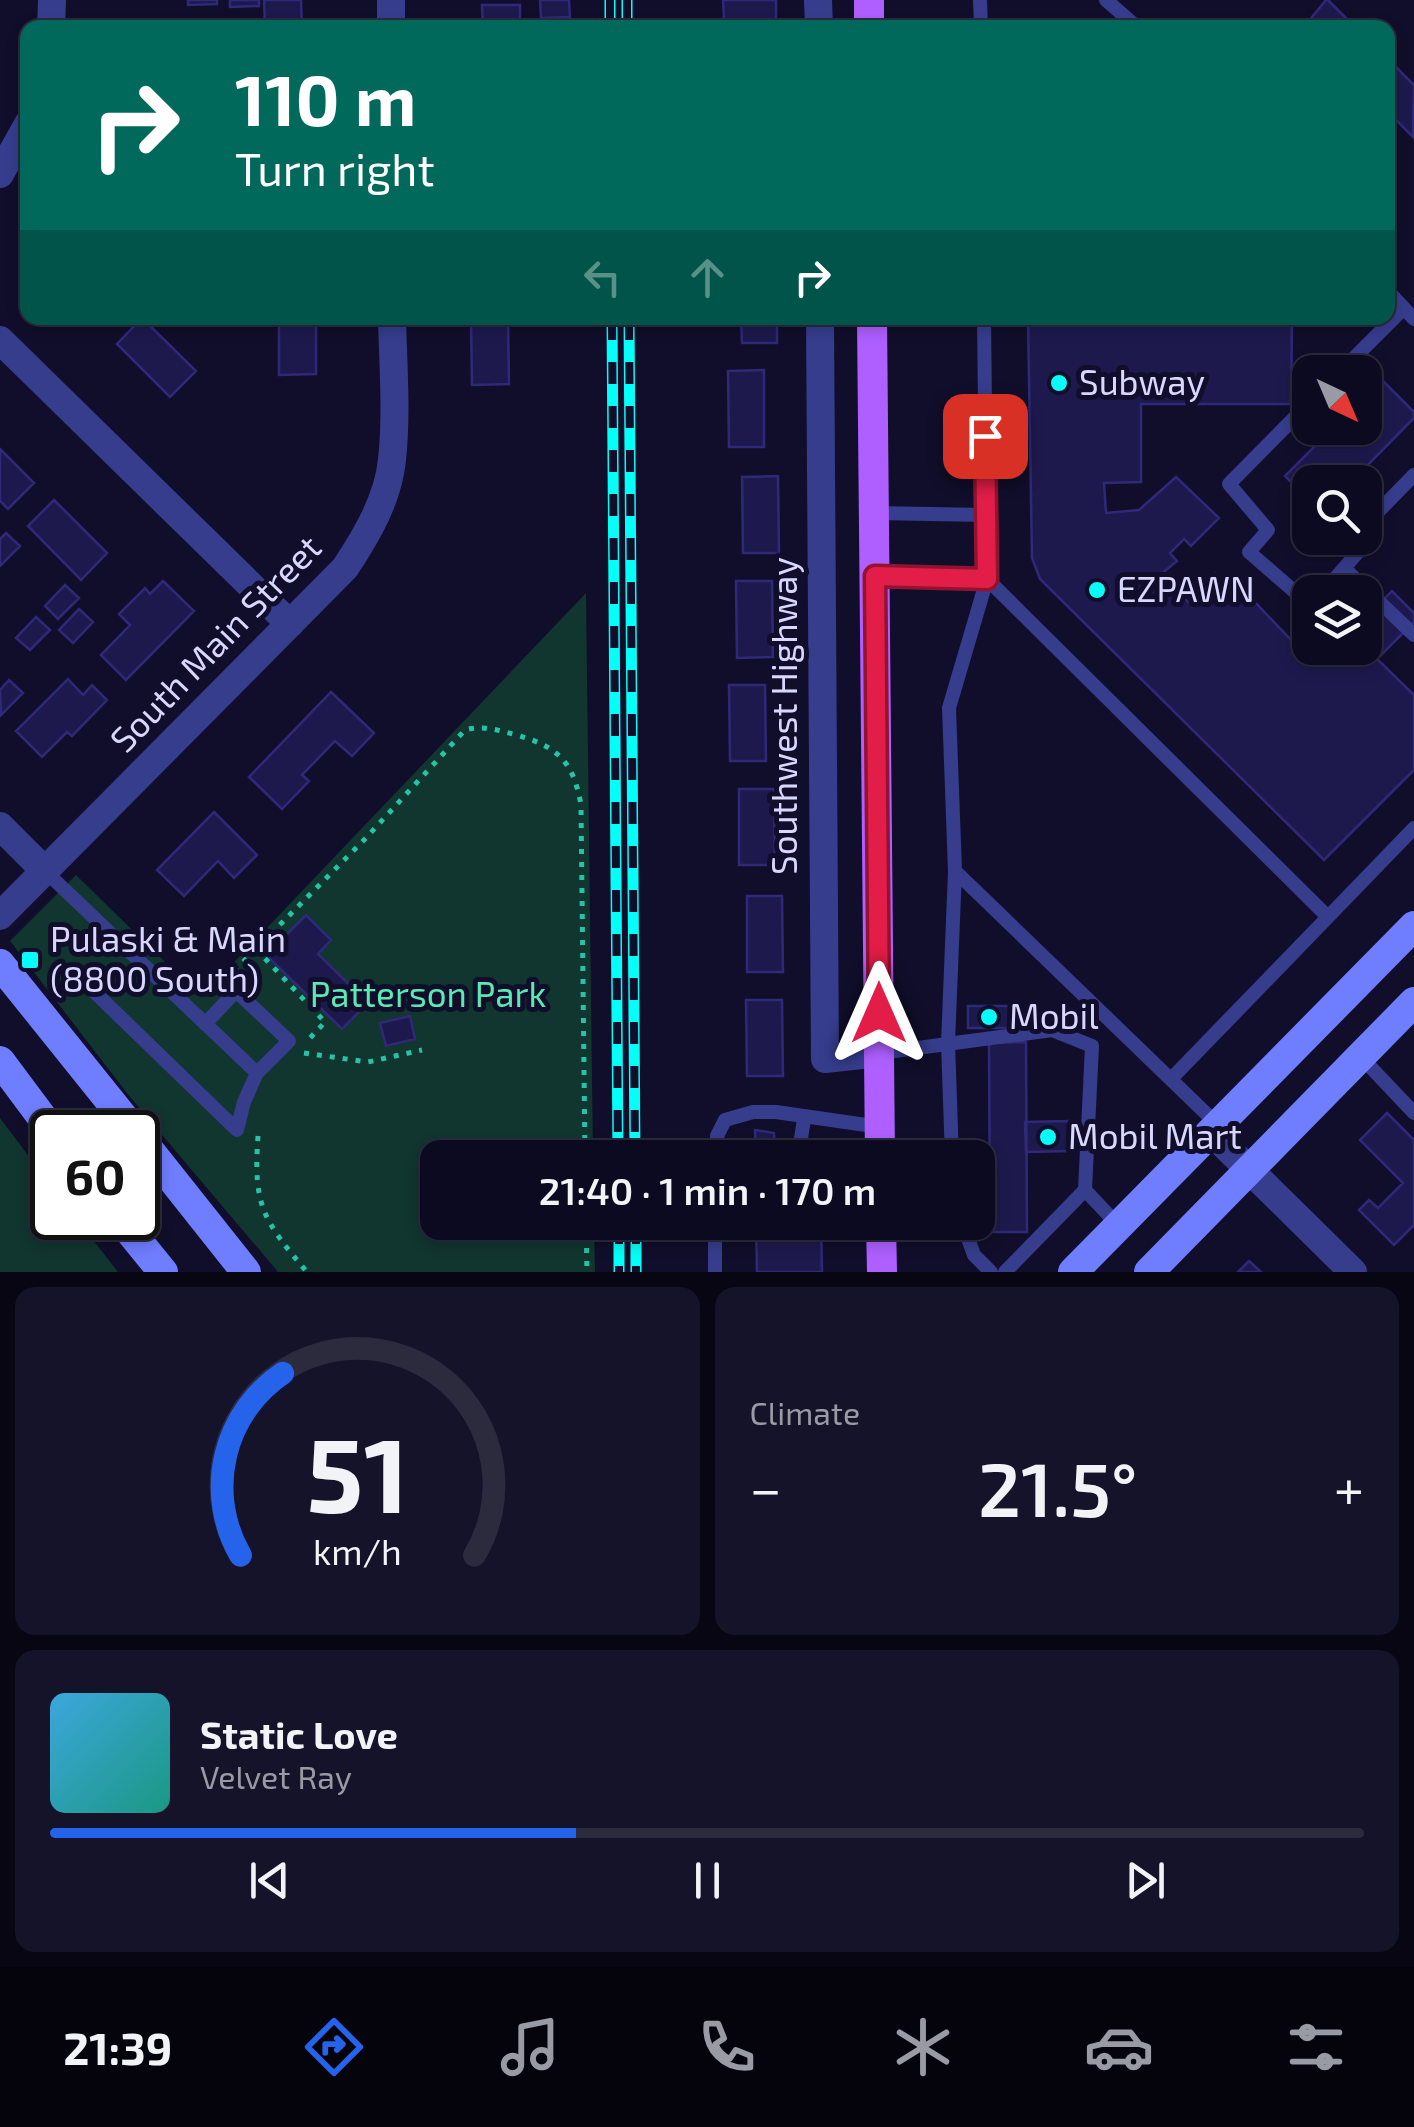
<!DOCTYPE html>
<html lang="en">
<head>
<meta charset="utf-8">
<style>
	:root { --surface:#0c0a20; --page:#151329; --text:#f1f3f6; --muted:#9a9aa5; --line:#2c2b3e; --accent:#2563eb }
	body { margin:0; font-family:"Exo 2",sans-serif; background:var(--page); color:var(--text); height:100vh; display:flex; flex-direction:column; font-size:38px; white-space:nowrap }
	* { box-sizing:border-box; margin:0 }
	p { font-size:32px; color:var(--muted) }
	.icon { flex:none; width:55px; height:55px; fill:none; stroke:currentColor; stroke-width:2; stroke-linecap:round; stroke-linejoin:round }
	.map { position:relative; height:1272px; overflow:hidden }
	.drawer { display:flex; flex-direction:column; gap:15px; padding:15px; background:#070612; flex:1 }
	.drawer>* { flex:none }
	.hud { position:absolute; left:20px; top:20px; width:1375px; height:305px; border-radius:20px; box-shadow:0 5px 15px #0003,0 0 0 2px var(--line); background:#00695c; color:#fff; overflow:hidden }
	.needle { width:65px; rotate:136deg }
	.buttons { position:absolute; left:1292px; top:355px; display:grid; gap:20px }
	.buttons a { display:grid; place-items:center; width:90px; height:90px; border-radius:20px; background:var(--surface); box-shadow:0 5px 15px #0003,0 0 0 2px var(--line); font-size:50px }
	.speed { position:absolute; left:30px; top:1110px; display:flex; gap:20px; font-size:50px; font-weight:700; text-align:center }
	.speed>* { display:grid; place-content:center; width:130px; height:130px; border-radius:50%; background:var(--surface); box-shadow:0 5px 15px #0003,0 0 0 2px var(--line); line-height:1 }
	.speed .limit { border:5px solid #111; border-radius:15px; background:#fff; color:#111 }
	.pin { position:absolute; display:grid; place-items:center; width:85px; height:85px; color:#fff; margin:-42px; border-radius:20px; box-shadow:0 5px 15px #0006 }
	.me { position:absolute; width:110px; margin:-55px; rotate:0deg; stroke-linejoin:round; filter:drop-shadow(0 0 8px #0008) }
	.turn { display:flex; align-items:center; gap:35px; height:210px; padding:0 50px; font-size:45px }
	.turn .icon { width:130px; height:130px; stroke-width:2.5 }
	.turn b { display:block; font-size:70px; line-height:85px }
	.lanes { display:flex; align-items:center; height:95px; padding:0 50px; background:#0003; justify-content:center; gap:50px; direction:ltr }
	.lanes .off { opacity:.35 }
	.big { font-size:75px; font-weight:600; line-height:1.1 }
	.drawer .widget { flex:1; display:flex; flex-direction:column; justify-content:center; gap:15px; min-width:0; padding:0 35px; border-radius:20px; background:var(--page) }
	.drawer .dial { align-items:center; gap:0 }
	.dial svg { height:260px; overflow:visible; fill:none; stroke:var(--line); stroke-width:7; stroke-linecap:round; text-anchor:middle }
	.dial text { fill:var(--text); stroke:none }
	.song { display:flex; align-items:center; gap:30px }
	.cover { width:120px; height:120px; border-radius:15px; background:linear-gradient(135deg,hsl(200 70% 55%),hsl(170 70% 35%)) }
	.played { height:10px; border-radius:5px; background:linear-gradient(90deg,var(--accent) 40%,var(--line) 40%) }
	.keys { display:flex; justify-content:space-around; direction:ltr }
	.heat { display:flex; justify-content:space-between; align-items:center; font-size:55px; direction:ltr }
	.drawer .tiles { flex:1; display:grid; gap:15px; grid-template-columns:1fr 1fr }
	.widget:last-child { grid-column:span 2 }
	.trip { position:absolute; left:420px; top:1140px; width:575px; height:100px; border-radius:20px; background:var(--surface); box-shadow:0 5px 15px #0003,0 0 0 2px var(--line); font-weight:600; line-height:100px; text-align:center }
	.dock { display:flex; height:160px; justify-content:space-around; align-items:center; background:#05040d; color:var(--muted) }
	.dock .icon { width:70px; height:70px }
	.dock .on { color:var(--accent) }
	.dock b { font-size:45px; color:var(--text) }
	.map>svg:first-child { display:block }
</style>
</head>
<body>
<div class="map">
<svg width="1414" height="1272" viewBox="0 0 1414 1272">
	<rect width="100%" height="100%" fill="#100e2a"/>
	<path fill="#11352f" d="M586 593 593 1157 438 1158V1222L594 1223 595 1272H278L130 1097 10 941 76 875 201 997Z
		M0 1118 52 1187V1218H76L118 1272H0Z"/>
	<path fill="#1d194d" stroke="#2f297a" stroke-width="2.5" d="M188 0H217V4L188 5Z
		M230 0H259V6L230 7Z
		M264 0H301L302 28H265Z
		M540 0H569L570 17 541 18Z
		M723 0H776V28H735V20H724Z
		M1326 0H1328L1356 28H1303Z
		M482 5H520V28H483Z
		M1388 59 1414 85 1413 137 1388 112Z
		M142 318 196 371 170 397 117 344Z
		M279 318H316V374L279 375Z
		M471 318H508L509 384 472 385Z
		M741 318H777V343H742Z
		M1028 318H1292L1291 404H1141V482L1104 483 1106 513 1139 510 1176 477 1219 518 1191 546 1184 539 1170 553 1177 561 1161 574 1188 602 1215 573 1246 605 1252 599 1311 661 1323 648H1365V618L1392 591 1414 613V622L1377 659 1414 695V770L1324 860 1040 579 1032 558Z
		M764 370V447H729L728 371Z
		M1381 379 1414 412V418L1351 482H1310V501L1285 476 1333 428H1365V395Z
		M0 449 34 483 8 509 0 501Z
		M778 476 779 553H743L742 477Z
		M54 500 107 553 81 580 28 526Z
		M6 533 20 546 0 566V539Z
		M163 581 194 611 126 680 101 655 130 625 119 614 145 588 150 594Z
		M736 581H772L773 657 737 658Z
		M65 585 79 598 58 619 45 606Z
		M79 609 93 622 73 643 59 630Z
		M36 617 50 630 30 650 16 638Z
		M68 679 83 695 92 685 107 700 72 736 67 732 42 757 16 731Z
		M9 680 23 693 1 715 0 690Z
		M729 685H765L766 761H730Z
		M331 692 374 733 352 756 335 741 302 775 309 781 282 809 249 777Z
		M739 789H774L775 865H739Z
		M214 812 257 855 234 878 218 861 184 896 157 870Z
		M747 896H782L783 972H747Z
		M306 915 331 940 318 954 368 1003 342 1029 266 955Z
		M746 1000H782L783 1076H747Z
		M968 1006H1011V1028H968Z
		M410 1016 415 1039 386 1046 380 1023Z
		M1026 1042 1027 1232H990L989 1043Z
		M1387 1113 1414 1140V1225L1394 1245 1359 1210 1369 1200 1378 1208 1403 1183 1360 1140Z
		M1069 1121 1070 1151 1026 1152 1025 1122Z
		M755 1130 774 1133 775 1158H756Z
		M756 1222H821L822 1272H757Z
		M1249 1261 1261 1272H1238Z"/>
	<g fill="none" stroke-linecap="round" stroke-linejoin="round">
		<path stroke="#26c4a7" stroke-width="5" stroke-dasharray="5 8" stroke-linecap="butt" d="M256 949 325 1022 310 1038
			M234 971 365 839 465 730C482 725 497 730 513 734 557 746 573 760 581 805L585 1158
			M304 1053 368 1062 422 1050
			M258 1136C253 1206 263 1220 307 1272
			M586 1222 587 1272"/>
		<path stroke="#363d8d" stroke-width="14" d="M980 0 981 28
			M1106 0 1138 28
			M1388 291 1414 319
			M984 318 987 579 1328 917 1414 828
			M1340 372 1404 308
			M1310 402 1229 484 1268 530 1249 552 1310 605
			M874 513 986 515
			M1344 568 1414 635
			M875 576 987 579 949 708 955 871 1218 1125
			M1323 592 1366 543 1371 519 1414 475
			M45 871 257 1073 244 1102 237 1130 81 979
			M205 1024 236 991 289 1041 257 1073
			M880 1053 1052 1030 1092 1046 1085 1190 1118 1225
			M1361 1057 1414 1113
			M1171 1079 1328 917
			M716 1158 717 1136 725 1120 753 1112H776L880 1127
			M798 1158 804 1119
			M952 1158 948 1043 955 871
			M962 1222 974 1255 991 1272
			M715 1272V1222
			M1005 1272 1085 1190"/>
		<path stroke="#363d8d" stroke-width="28" d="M391 0V28
			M818 0 819 28
			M51 28 52 0
			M0 174 28 124
			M820 318 825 1059 880 1053
			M0 340 290 624
			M0 826 45 871
			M0 916 345 568C367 535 388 499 392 460 397 413 393 364 392 318
			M1211 1132 1353 1272"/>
		<path stroke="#6f7dff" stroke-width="30" d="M0 964 135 1132
			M0 1061 53 1132
			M138 1136 246 1272
			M119 1218 163 1272
			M1073 1272 1414 926
			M1149 1272 1414 1002"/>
		<path stroke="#af5fff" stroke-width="30" d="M869 0V28
			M872 318 880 1158
			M881 1222 882 1272"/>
		<g stroke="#04fff9" stroke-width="11">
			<path id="rail" d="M610 0V28
				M627 0V28
				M612 318 618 1158
				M629 318 635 1158
				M619 1222V1272
				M636 1222V1272"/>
		</g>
		<use href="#rail" stroke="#100e2a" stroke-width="8" stroke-dasharray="22" stroke-linecap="butt"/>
	</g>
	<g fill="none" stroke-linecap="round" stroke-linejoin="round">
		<g stroke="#92132f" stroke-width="25">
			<path id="route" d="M879 1013 875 576 987 579 985 436"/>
		</g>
		<use href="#route" stroke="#e11d48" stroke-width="18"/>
	</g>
	<g fill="#04fff9" stroke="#100e2a" stroke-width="4">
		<circle cx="1059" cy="383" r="10"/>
		<circle cx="1097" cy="590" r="10"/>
		<rect x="20" y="950" width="20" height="20" rx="5"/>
		<circle cx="989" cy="1017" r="10"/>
		<circle cx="1048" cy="1137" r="10"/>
	</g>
	<g text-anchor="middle" stroke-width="10" stroke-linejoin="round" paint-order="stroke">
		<g font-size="35" fill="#d8d8ff" stroke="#100e2a" text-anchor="start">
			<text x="1079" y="395">Subway</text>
			<text x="1117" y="602">EZPAWN</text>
			<text x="50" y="952">Pulaski &amp; Main<tspan x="50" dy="40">(8800 South)</tspan></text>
			<text x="1009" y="1029">Mobil</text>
			<text x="1068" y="1149">Mobil Mart</text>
		</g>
		<g font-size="35" fill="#d8d8ff" stroke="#100e2a">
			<text transform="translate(216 644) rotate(-46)" y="12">South Main Street</text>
			<text transform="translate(785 716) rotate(-90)" y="12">Southwest Highway</text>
		</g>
		<g font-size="35" fill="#59e9b3" stroke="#100e2a">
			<text x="428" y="1007">Patterson Park</text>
		</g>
	</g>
</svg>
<div class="buttons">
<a><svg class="needle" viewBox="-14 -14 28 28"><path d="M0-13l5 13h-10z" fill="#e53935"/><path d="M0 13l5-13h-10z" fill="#9a9aa5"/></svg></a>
<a><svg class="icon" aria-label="search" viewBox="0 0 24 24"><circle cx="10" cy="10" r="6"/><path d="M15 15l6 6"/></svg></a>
<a><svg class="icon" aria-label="layers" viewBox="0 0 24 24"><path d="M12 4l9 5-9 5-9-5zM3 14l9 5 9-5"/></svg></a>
</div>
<div class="speed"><div class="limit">60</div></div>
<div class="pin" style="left:985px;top:436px;background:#d93025"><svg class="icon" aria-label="arrive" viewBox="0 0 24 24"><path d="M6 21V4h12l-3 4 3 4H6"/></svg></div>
<svg class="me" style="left:879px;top:1013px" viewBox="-20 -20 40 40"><path d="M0-17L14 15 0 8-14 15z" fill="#e11d48" stroke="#fff" stroke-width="4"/></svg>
<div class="trip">21:40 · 1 min · 170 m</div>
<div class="hud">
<div class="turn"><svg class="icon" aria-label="right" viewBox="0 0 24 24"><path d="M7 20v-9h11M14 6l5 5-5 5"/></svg><div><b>110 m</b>Turn right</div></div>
<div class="lanes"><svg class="icon off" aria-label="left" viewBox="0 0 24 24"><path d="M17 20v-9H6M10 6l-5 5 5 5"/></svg><svg class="icon off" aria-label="ahead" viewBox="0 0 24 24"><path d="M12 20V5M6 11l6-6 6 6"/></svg><svg class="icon" aria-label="right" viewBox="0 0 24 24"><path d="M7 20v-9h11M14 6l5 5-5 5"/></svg></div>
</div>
</div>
<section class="drawer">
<div class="tiles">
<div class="widget dial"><svg viewBox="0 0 100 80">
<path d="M14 69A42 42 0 1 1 86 69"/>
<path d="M14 69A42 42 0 0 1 27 13" stroke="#2563eb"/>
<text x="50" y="56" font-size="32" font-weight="700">51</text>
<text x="50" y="72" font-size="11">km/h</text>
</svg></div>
<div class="widget"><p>Climate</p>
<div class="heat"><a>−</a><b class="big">21.5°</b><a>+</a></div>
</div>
<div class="widget">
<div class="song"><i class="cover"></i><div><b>Static Love</b><p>Velvet Ray</p></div></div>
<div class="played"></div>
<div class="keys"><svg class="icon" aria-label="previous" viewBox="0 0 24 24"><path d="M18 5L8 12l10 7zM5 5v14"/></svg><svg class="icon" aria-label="pause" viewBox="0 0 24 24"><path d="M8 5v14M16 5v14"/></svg><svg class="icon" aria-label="next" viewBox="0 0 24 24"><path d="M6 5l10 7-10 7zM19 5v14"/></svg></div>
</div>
</div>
</section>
<nav class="dock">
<b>21:39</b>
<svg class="icon on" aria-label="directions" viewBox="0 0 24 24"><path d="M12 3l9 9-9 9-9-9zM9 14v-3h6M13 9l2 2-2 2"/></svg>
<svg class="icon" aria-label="music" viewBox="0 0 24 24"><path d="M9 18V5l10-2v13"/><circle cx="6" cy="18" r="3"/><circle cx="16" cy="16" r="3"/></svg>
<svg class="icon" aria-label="phone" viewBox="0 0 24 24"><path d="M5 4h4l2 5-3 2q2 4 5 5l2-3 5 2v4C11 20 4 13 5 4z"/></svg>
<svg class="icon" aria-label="climate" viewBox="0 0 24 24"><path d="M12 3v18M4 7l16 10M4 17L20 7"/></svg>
<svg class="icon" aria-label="car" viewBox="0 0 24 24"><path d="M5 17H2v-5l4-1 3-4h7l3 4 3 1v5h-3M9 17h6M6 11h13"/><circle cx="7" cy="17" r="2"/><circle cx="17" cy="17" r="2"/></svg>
<svg class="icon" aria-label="filters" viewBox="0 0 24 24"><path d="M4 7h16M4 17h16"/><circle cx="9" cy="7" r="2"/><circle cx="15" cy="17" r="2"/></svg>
</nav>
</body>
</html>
